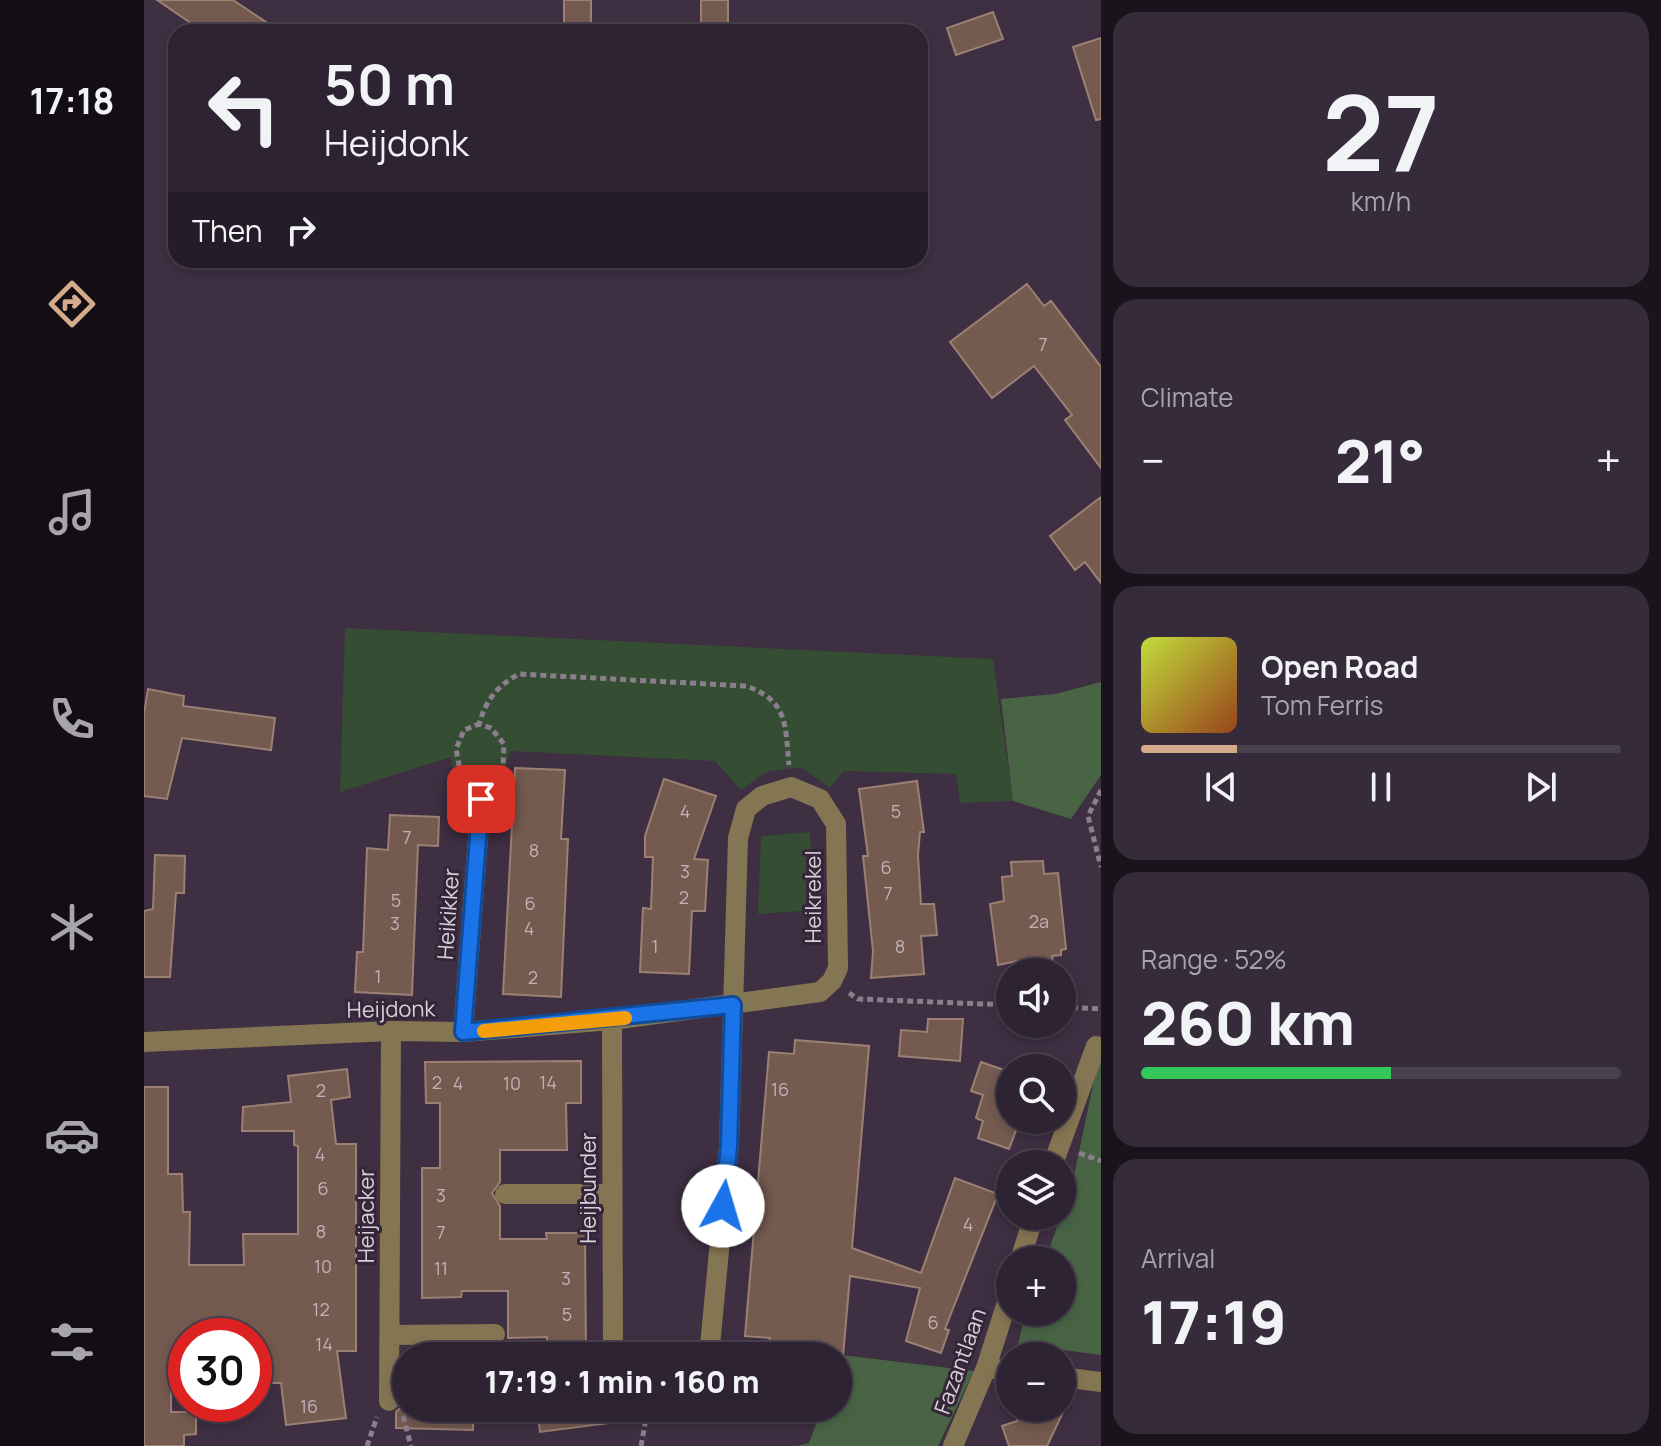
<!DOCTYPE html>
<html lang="en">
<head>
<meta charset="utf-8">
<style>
	:root { --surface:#2e2332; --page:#362b3a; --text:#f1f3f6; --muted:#a7a4ac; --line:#49404d; --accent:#d6ab8b }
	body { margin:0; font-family:Manrope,sans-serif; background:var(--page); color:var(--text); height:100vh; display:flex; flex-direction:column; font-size:30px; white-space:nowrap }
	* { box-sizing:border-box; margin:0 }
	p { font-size:26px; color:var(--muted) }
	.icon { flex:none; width:44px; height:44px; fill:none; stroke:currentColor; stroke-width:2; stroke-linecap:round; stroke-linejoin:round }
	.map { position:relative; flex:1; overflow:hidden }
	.drawer { display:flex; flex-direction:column; gap:12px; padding:12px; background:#19131c; width:560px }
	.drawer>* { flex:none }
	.guide { position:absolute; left:24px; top:24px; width:760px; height:244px; border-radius:24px; box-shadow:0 4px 12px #0003,0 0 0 2px var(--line); background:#2e2332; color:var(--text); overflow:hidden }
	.tools { position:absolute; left:852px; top:958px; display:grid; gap:16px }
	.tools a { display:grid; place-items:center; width:80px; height:80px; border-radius:50%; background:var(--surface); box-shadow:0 4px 12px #0003,0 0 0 2px var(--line); font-size:40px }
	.speed { position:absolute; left:24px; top:1318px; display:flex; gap:16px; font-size:40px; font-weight:700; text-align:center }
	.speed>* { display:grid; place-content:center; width:104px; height:104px; border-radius:50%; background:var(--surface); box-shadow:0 4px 12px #0003,0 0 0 2px var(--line); line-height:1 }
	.speed .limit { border:12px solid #d22; background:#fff; color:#111 }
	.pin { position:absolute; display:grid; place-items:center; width:68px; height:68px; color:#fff; margin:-34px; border-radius:16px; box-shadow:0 4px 12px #0006 }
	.me { position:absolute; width:88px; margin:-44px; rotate:6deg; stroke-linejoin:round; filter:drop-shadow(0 0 6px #0008) }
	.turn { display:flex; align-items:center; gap:28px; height:168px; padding:0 24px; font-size:36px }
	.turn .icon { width:104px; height:104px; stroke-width:2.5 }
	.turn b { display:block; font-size:56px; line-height:68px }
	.then { display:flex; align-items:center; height:76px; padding:0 24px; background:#0003; gap:16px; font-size:30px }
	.big { font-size:60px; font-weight:800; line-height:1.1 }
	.drawer .card { flex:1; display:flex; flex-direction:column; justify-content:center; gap:12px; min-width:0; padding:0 28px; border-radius:24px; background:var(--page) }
	.drawer .dial { align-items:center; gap:0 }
	.dial b { font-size:104px; line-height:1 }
	.song { display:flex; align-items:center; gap:24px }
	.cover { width:96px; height:96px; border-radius:12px; background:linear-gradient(135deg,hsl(70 70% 55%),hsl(20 70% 35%)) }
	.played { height:8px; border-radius:4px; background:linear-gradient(90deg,var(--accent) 20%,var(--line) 20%) }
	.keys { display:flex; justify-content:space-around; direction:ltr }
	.heat { display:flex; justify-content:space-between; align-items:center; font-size:44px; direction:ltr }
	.charge { height:12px; border-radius:6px; background:linear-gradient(90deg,#34c759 52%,var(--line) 0) }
	.trip { position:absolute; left:248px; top:1342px; width:460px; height:80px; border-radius:40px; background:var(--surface); box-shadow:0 4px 12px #0003,0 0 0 2px var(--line); font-weight:800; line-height:80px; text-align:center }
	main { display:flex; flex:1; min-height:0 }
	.menu { display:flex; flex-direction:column; width:144px; justify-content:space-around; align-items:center; background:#120e14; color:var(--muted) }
	.menu .icon { width:56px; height:56px }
	.menu .selected { color:var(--accent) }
	.menu b { font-size:36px; color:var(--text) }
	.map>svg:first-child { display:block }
</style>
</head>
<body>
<main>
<nav class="menu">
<b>17:18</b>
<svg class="icon selected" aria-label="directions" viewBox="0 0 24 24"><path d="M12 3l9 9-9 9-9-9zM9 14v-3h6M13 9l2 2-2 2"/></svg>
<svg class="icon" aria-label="music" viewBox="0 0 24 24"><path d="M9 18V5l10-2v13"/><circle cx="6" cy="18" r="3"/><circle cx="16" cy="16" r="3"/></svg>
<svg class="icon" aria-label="phone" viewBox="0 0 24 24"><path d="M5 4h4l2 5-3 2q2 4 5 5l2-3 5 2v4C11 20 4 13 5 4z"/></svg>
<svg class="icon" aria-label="climate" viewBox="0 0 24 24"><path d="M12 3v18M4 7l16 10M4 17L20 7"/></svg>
<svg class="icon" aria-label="car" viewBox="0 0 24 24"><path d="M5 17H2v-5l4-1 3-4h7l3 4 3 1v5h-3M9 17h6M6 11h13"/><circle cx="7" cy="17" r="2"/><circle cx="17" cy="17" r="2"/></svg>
<svg class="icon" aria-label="filters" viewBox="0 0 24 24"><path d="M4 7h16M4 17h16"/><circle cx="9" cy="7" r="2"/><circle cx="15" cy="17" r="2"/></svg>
</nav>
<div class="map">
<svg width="957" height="1446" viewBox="0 0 957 1446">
	<rect width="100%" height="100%" fill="#3e2f42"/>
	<path fill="#354d32" d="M201 628 849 659 869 801 816 803 812 774 700 771 686 788 657 767 622 772 597 790 571 761 366 751 355 789V799H313L307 757 196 792Z
		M666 832 670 910 614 914 617 836Z"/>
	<path fill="#486445" d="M957 682V775L927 819 869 801 857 699 911 694Z
		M957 1047V1355L874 1344 882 1312H918V1260H901L928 1185Z
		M698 1355 830 1371 794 1446H653L665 1443 678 1408H694V1366Z"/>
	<path fill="#745a4f" stroke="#9c8074" stroke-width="2" d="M13 0H89L137 32H60Z
		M420 0H447V23H420Z
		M557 0H584V23L557 24Z
		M849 12 859 39 812 55 803 28Z
		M957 38V119L952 120 929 47Z
		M883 284 900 306 907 301 957 367V468L921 420 928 415 890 366 848 398 806 342Z
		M957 497V583L941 562 931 570 906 536Z
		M4 689 40 696 39 706 131 718 127 750 38 738 23 799 0 796V713Z
		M371 768 421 770 417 839H424L417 997 359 994Z
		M520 779 572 796 550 859 564 860 561 911H548L545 974 496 972 499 908 507 909 509 857H501V836Z
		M773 781 780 832H776L774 855 777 904H790L793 935 777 936 780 974 727 978 729 951 719 856H724L715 789Z
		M246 815 295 817 294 846 274 845 268 995 211 992 213 952H219L223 848 244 850Z
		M11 855 41 856 40 893H32L26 977H0V911L9 909Z
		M899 861 900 874 914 873 922 949 917 950V955L908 956 909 962 873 961 854 965 846 904 860 901 858 877 868 876 867 862Z
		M784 1019H819L816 1061 755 1056 757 1030 783 1032Z
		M651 1040 725 1046 708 1248 777 1273 811 1178 854 1194 801 1329 805 1330 797 1353 762 1341 776 1288 706 1276 699 1356 624 1352 626 1338 601 1336 625 1052 650 1054Z
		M437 1061V1103H422L423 1150H356V1182L348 1193 356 1206V1239H403L402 1233H441L442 1356H403V1337L364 1338V1291H318L317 1297 278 1298V1168H296V1103H282L281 1062Z
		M837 1062 866 1072V1120H876L865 1149 834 1138 839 1121 832 1118 839 1095 827 1091Z
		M203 1069 206 1097 187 1100 192 1144H212V1351H193L202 1418 142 1425 137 1383H116V1336H42V1356H27V1412H52V1434L40 1435V1446H0V1087H24V1174H38L39 1212H46L45 1265H100L99 1234H154V1146L150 1145V1131H98L99 1107 147 1102 144 1076Z
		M923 1404 903 1446H865L858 1426 873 1421 879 1408 895 1413Z
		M256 1408H329V1430L252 1428V1412Z
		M393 1408H465L466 1423 396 1432Z"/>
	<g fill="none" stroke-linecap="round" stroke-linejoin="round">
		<path stroke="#8b7f8e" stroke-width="5" stroke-dasharray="6 4" stroke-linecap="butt" d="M352 782 359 765 360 744 347 728 335 724C342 700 353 686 375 674L602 686C645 701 641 726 645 765
			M319 786 312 749 320 730 335 724
			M957 790 944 816 957 867
			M705 993 714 999 866 1005
			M918 1007 957 1009
			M935 1153 957 1161
			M259 1416 267 1446
			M223 1446 233 1417
			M497 1446 504 1408"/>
		<path stroke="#857653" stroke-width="20" d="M468 1020 469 1356
			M319 1032 337 799
			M0 1042 247 1031 319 1032 468 1020 676 992 688 981 694 968 692 824 676 799 647 787 618 796 602 809 594 838 585 1146 565 1356
			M909 1164 952 1046
			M361 1194H468
			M876 1260 890 1216
			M246 1335 351 1334
			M842 1368 866 1371
			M918 1377 957 1382
			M245 1401 247 1031
			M809 1446 842 1368 866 1293"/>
	</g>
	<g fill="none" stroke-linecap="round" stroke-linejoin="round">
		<g stroke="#114b97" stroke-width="20">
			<path id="route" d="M337 799 319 1032 589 1005 585 1146 579 1206"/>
		</g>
		<use href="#route" stroke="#1a73e8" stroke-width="14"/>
		<path stroke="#f59e0b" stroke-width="14" d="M340 1031 481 1018"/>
	</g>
	<g text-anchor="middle" stroke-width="6" stroke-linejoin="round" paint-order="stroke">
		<g font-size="18" fill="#c0b2b8">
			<text x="899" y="351">7</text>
			<text x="541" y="818">4</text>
			<text x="752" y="818">5</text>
			<text x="263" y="844">7</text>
			<text x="390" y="857">8</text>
			<text x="742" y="874">6</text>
			<text x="541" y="878">3</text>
			<text x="744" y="900">7</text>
			<text x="540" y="904">2</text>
			<text x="252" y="907">5</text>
			<text x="386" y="910">6</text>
			<text x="895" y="928">2a</text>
			<text x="251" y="930">3</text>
			<text x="385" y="935">4</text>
			<text x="511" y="953">1</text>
			<text x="756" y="953">8</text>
			<text x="234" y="983">1</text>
			<text x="389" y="984">2</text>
			<text x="293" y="1089">2</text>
			<text x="404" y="1089">14</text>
			<text x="314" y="1090">4</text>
			<text x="368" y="1090">10</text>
			<text x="636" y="1096">16</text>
			<text x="177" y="1097">2</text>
			<text x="176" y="1161">4</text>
			<text x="179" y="1195">6</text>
			<text x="297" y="1202">3</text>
			<text x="824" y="1231">4</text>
			<text x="177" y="1238">8</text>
			<text x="297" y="1239">7</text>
			<text x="179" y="1273">10</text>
			<text x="297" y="1275">11</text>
			<text x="422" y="1285">3</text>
			<text x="177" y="1316">12</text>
			<text x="423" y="1321">5</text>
			<text x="789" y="1329">6</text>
			<text x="180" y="1351">14</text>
			<text x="165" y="1413">16</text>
		</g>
		<g font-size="22" fill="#d9cfdb" stroke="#342538">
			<text transform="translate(669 897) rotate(-90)" y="8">Heikrekel</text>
			<text transform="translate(304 914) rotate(-86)" y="8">Heikikker</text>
			<text transform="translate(247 1009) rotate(-1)" y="8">Heijdonk</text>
			<text transform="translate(444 1188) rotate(-90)" y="8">Heijbunder</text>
			<text transform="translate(222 1216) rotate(-90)" y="8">Heijacker</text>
			<text transform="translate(816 1361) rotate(-70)" y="8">Fazantlaan</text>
		</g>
	</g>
</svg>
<div class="tools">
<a><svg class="icon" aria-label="sound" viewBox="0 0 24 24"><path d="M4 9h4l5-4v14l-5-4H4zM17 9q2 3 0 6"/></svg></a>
<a><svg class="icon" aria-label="search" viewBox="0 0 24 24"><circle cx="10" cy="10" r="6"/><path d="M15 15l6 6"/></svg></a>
<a><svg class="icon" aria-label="layers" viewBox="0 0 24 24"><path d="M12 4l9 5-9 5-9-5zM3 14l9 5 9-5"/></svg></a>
<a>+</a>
<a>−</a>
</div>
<div class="speed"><div class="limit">30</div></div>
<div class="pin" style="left:337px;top:799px;background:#d93025"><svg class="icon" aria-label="arrive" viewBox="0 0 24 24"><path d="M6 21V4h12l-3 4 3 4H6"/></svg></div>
<svg class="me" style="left:579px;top:1206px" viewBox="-20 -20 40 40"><circle r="19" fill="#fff"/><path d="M0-13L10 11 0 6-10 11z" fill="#1a73e8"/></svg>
<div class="trip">17:19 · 1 min · 160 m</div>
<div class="guide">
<div class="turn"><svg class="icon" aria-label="left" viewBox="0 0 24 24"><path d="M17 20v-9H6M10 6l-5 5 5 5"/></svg><div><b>50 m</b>Heijdonk</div></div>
<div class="then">Then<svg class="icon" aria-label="right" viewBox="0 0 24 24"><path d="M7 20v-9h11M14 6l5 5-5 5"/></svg></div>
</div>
</div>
<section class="drawer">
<div class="card dial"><b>27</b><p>km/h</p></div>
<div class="card"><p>Climate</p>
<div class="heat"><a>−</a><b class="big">21°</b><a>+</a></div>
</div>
<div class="card">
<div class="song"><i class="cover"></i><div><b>Open Road</b><p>Tom Ferris</p></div></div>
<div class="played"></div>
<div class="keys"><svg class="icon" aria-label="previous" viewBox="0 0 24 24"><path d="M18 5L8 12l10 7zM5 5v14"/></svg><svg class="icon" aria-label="pause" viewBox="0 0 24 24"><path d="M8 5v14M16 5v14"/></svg><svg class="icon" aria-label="next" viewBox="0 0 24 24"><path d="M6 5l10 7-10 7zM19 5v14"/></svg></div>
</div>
<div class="card"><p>Range · 52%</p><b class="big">260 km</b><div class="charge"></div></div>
<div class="card"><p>Arrival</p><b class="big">17:19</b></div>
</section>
</main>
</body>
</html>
